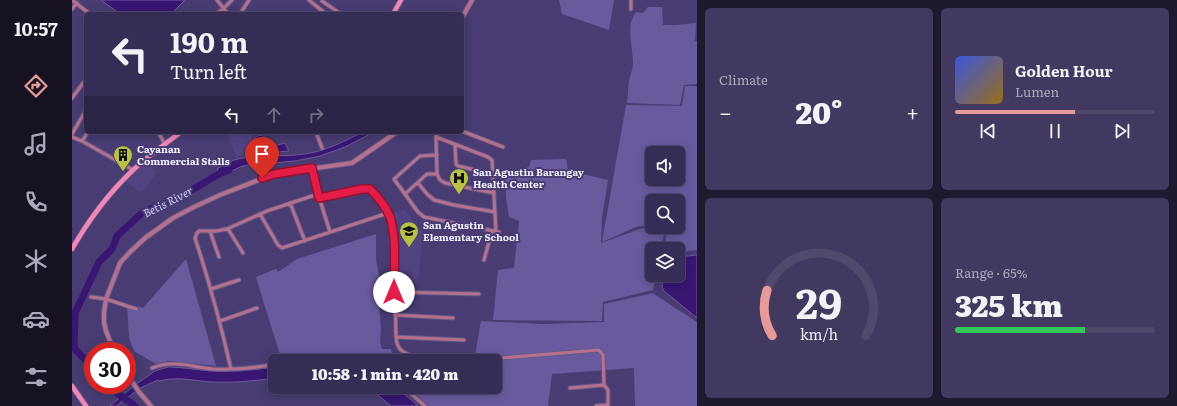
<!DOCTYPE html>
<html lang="en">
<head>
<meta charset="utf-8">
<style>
	:root { --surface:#362d56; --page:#413960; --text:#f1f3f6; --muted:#aaa8b9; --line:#50496c; --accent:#e69b98 }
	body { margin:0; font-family:Literata,serif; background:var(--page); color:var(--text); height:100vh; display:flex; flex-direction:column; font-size:15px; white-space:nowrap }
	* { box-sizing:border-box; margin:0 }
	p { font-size:13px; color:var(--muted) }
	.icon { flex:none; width:22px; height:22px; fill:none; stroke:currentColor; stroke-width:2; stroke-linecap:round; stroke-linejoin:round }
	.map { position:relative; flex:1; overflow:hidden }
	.details { display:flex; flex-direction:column; gap:8px; padding:8px; background:#1e192f; width:480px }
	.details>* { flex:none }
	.banner { position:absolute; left:12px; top:12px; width:380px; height:122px; border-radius:6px; box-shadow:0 2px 10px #0003,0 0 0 1px var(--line); background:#362d56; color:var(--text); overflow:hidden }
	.controls { position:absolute; left:573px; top:146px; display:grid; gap:8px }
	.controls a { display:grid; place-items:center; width:40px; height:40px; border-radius:6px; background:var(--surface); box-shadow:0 2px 10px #0003,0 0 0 1px var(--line); font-size:20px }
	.speed { position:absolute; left:12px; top:342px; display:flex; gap:8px; font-size:20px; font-weight:700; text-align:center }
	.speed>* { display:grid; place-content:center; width:52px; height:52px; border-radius:50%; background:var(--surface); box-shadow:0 2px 10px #0003,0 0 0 1px var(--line); line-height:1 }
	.speed .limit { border:6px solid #d22; background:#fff; color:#111 }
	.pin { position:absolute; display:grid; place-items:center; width:34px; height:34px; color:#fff; margin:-41px -17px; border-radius:50% 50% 50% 0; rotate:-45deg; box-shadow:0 0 4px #0007 }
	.pin .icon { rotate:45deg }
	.me { position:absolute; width:44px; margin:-22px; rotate:0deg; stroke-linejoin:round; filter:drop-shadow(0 0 3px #0008) }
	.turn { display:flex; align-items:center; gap:14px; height:84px; padding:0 20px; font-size:18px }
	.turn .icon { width:52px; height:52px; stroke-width:2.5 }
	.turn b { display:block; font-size:28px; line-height:34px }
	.lanes { display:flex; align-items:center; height:38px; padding:0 20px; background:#0003; justify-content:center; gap:20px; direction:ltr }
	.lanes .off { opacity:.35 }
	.big { font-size:30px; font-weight:800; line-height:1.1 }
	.details .card { flex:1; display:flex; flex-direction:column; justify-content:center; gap:6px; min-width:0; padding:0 14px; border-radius:6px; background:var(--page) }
	.details .dial { align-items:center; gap:0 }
	.dial svg { height:104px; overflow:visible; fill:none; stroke:var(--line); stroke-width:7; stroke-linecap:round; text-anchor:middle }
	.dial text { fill:var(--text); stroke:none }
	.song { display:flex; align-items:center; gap:12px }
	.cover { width:48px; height:48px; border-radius:6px; background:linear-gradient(135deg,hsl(230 70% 55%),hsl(40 70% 35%)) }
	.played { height:4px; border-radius:2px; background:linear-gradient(90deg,var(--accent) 60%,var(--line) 60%) }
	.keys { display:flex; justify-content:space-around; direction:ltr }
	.heat { display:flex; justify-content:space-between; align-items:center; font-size:22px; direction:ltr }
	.charge { height:6px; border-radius:3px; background:linear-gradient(90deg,#34c759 65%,var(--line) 0) }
	.details .tiles { flex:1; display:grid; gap:8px; grid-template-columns:repeat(2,1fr) }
	.trip { position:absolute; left:196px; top:354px; width:234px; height:40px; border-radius:6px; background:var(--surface); box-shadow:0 2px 10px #0003,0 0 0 1px var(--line); font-weight:800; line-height:40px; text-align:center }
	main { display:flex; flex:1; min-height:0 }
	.dock { display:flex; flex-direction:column; width:72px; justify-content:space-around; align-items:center; background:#161222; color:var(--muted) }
	.dock .icon { width:28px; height:28px }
	.dock .on { color:var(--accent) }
	.dock b { font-size:18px; color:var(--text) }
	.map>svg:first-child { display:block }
</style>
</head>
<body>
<main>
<nav class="dock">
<b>10:57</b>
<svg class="icon on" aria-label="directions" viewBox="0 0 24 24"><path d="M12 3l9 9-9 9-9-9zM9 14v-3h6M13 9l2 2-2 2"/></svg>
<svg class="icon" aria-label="music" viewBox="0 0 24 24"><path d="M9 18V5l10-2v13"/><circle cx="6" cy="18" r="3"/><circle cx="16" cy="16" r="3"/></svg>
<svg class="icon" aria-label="phone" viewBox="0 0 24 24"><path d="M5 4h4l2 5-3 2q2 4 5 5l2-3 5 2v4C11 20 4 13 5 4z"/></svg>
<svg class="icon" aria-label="climate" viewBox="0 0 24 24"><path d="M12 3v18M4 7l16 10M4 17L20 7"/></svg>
<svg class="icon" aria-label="car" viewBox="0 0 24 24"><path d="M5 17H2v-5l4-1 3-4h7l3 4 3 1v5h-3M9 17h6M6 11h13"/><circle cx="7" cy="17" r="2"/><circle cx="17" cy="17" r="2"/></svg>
<svg class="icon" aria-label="filters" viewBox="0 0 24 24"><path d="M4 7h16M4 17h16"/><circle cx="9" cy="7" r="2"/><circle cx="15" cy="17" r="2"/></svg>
</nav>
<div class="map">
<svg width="625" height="406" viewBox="0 0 625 406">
	<rect width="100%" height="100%" fill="#483c72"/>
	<path fill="#514280" d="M155 132H176L180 148 178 155 164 157Z
		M74 161 85 173 74 187 68 192 51 181Z
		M332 209 351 232 346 283 324 281 325 262 323 261 325 235 319 214Z"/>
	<path fill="#695a9e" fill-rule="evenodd" d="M487 0H542L537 30 490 14Z
		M576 7H590L591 25H604L624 23 623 41H625V84L612 85 608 105 555 103C556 96 556 88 557 81 558 75 561 69 561 63 561 45 553 27 564 12L571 13Z
		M613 86H625V250L606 252V249H592L595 229 590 227H606V201H580V224L564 227 530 242 554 105 610 106ZM580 153H606V179H580Z
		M494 159 496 169 498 171 536 180 530 218 529 243 565 230 580 226 593 229 589 249H580V275H584L581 290 531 302 530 321 421 320 426 270 442 268 447 221 437 217 434 197 433 172 457 167 459 160Z
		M304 234V259L309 287 307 305 309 329 308 342 310 349H319L321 357 325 361H292L283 356H270L210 361 192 304 184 277 204 269 206 272 225 259Z
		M114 259 144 366 98 361 84 364 62 351 57 338 55 304 71 308Z
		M582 293V294L625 322V406H563L562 368 480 374 476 406H357L343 394H384V387H423V361H402L409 321 470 324 532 322V304Z"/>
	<path fill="#381672" stroke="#70589c" d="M29 0H113L102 11 97 14H48Z
		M291 132H302L273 147 248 156 223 161 201 163H182L168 167 149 176 145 169C153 164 162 159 171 158 191 154 213 157 233 154 254 151 273 141 291 132Z
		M188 135 195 138 196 144 202 146 213 143 217 151 183 154 182 138Z
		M625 255V318L592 291 590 287 592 275H606V257Z
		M96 367C111 367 125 370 140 371 161 372 182 370 203 367V378C182 381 161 383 140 382 122 381 106 376 87 381L86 380 68 388 55 398 50 401 45 406H38L63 385 83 371Z
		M293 387H323L337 398 346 406H319L301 391Z"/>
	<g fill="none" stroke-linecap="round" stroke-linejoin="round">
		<path stroke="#70589c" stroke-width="1" d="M177 132 180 148 179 157"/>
		<path stroke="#381672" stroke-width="7" d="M21 368 2 348 3 313 27 262 40 249 45 236 71 212 101 201 147 174 157 170
			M36 385C44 394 54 399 63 406"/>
		<g stroke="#635988" stroke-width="5">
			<path id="minor" d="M0 0 18 14
				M145 0 156 14
				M237 0 254 14
				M559 0V9
				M250 1 269 14
				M0 9 5 3
				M144 14 152 8 160 0
				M168 14 177 0
				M0 98 14 79
				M390 131 431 147
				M86 132 93 144
				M244 132 250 148
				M365 132 364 137 365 174 368 180 373 183 422 193
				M0 134 14 110
				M0 137 10 141 61 170
				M364 137 416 157 420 160 424 232
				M10 141 16 132
				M383 145 384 164 386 166 421 174
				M365 155 348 156 322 179 346 212 352 217 427 232
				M240 168 246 194 258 232
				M346 183 355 194 362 200 382 205 423 212
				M333 194 355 174H365
				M247 197 290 189H298L316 213 318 218 322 236 324 337C325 350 330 352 342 357L416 359 527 350 531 355 532 385 536 390V406
				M218 203 233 241
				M188 214 206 245 210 248 316 213
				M156 229 171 253
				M138 231 147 257
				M412 260 420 231
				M139 289 167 280
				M322 292 407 294
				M19 297 34 299 64 309
				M323 315 381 318
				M148 321 185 308
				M324 337 392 340
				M221 361 270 358 286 361
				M80 368C104 359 117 367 141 369 162 370 183 368 203 364
				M159 369C149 325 137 281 123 238L125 233 127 231H144L155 229 195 211 246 194
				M331 387 353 406
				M498 388 532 385
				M524 406 536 405"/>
		</g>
		<g stroke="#635988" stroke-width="6">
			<path id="tertiary" d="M390 18 400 0
				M42 351 34 331 32 322V312L34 299 48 263 57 253 73 238 101 218 122 207 148 195 202 174 280 163 325 132
				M55 374 67 392 79 406"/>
		</g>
		<g stroke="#635988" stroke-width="6">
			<path id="secondary" d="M321 14 329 0
				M0 249C16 221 37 193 60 171 76 156 93 144 109 132
				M0 386 14 406"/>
		</g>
		<use href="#minor" stroke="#b4718e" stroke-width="3"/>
		<use href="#tertiary" stroke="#b4718e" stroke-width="4"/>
		<use href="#secondary" stroke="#f087b6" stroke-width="4.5"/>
	</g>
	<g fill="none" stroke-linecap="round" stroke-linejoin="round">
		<g stroke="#92132f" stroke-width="10">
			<path id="route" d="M190 178 202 174 240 168 247 198 290 189H298C305 196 314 207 318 217 325 238 322 270 322 292"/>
		</g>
		<use href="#route" stroke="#e11d48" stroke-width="7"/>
	</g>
	<defs>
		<g id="building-pin" transform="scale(1)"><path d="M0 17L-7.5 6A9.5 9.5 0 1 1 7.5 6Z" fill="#b9c046" stroke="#483c72"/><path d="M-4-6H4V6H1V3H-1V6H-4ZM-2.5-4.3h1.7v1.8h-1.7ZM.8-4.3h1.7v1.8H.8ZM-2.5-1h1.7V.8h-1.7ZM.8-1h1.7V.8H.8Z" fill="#111"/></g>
		<g id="hospital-pin" transform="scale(1)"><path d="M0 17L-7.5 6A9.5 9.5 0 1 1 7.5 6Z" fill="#b9c046" stroke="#483c72"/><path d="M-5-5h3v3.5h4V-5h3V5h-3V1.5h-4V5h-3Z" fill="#111"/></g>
		<g id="school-pin" transform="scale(1)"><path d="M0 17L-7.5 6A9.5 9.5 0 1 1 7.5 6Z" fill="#b9c046" stroke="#483c72"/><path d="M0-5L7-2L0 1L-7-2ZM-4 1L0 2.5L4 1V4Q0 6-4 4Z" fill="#111"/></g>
	</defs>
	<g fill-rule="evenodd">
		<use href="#building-pin" x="51" y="155"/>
		<use href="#hospital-pin" x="387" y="178"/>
		<use href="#school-pin" x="337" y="231"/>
	</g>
	<g text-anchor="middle" stroke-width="4" stroke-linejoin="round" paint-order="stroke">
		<g font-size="10" font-weight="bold" fill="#f2f1fe" stroke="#483c72" text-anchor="start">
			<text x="65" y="153">Cayanan<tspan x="65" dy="12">Commercial Stalls</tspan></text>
			<text x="401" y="176">San Agustin Barangay<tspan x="401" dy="12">Health Center</tspan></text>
			<text x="351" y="229">San Agustin<tspan x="351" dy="12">Elementary School</tspan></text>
		</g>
		<g font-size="11" font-style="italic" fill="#d4cbfe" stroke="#483c72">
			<text transform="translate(96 202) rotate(-27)" y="4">Betis River</text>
		</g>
	</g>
</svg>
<div class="controls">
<a><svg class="icon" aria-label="sound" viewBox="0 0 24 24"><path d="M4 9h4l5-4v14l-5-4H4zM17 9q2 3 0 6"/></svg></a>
<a><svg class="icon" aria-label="search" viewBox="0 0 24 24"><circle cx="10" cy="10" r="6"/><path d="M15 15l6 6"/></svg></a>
<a><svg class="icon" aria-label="layers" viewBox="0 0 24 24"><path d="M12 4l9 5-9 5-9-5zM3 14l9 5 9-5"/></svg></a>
</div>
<div class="speed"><div class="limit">30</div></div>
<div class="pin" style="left:190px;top:178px;background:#d93025"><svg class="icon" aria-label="arrive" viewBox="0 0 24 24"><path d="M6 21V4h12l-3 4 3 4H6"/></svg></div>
<svg class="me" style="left:322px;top:292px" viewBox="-20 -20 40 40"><circle r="19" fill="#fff"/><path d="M0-13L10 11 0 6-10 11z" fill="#e11d48"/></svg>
<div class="trip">10:58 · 1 min · 420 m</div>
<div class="banner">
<div class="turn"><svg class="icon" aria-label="left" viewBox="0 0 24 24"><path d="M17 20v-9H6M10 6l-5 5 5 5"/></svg><div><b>190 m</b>Turn left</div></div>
<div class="lanes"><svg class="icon" aria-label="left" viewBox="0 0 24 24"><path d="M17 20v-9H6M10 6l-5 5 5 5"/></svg><svg class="icon off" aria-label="ahead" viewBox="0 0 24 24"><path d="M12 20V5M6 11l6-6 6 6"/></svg><svg class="icon off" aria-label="right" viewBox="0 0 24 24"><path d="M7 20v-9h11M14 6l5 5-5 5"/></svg></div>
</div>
</div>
<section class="details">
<div class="tiles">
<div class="card"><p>Climate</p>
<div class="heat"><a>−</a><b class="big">20°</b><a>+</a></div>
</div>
<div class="card">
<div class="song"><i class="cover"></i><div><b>Golden Hour</b><p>Lumen</p></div></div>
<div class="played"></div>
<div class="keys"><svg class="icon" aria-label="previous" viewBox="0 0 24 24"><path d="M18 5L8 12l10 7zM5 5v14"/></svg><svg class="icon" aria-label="pause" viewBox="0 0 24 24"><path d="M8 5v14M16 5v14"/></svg><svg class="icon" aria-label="next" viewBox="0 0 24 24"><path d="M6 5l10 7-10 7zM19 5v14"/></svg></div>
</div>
<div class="card dial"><svg viewBox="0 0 100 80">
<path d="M14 69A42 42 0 1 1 86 69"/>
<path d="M14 69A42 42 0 0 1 10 34" stroke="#e69b98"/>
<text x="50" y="56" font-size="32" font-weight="700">29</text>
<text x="50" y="72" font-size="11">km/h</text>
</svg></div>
<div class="card"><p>Range · 65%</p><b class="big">325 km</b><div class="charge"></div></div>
</div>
</section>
</main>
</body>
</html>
